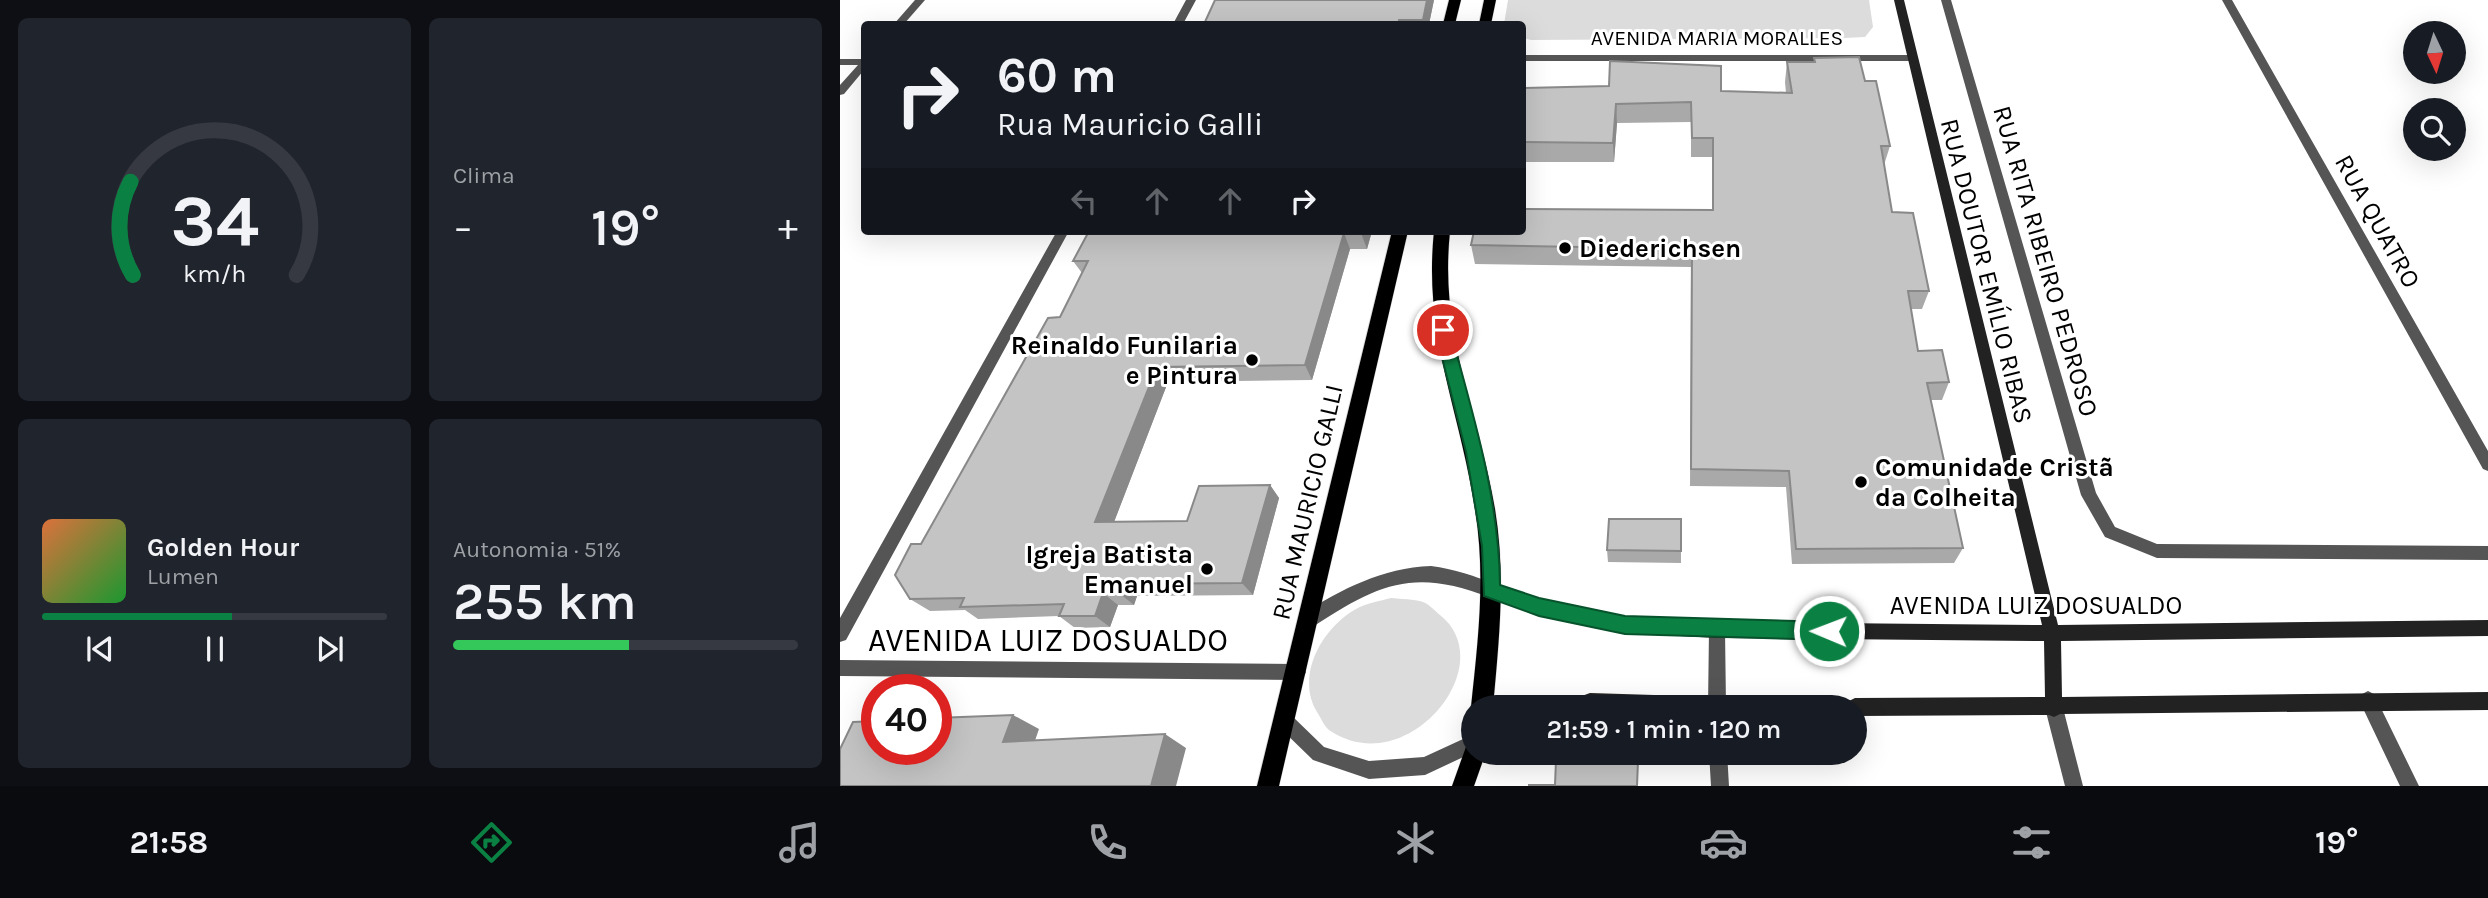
<!DOCTYPE html>
<html lang="pt">
<head>
<meta charset="utf-8">
<style>
	:root { --surface:#171b24; --page:#20242c; --text:#f1f3f6; --muted:#9ea1a6; --line:#363941; --accent:#0b8043 }
	body { margin:0; font-family:Karla,sans-serif; background:var(--page); color:var(--text); height:100vh; display:flex; flex-direction:column; font-size:26px; white-space:nowrap }
	* { box-sizing:border-box; margin:0 }
	p { font-size:23px; color:var(--muted) }
	.icon { flex:none; width:38px; height:38px; fill:none; stroke:currentColor; stroke-width:2; stroke-linecap:round; stroke-linejoin:round }
	.map { position:relative; flex:1; overflow:hidden }
	.side { display:flex; flex-direction:column; gap:18px; padding:18px; background:#0d0f14; width:840px }
	.side>* { flex:none }
	.hud { position:absolute; left:21px; top:21px; width:665px; height:214px; border-radius:7px; box-shadow:0 7px 28px #0002; background:#171b24; color:var(--text); overflow:hidden }
	.needle { width:46px; rotate:176deg }
	.fabs { position:absolute; left:1563px; top:21px; display:grid; gap:14px }
	.fabs a { display:grid; place-items:center; width:63px; height:63px; border-radius:50%; background:var(--surface); box-shadow:0 7px 28px #0002; font-size:35px }
	.speed { position:absolute; left:21px; top:674px; display:flex; gap:14px; font-size:35px; font-weight:700; text-align:center }
	.speed>* { display:grid; place-content:center; width:91px; height:91px; border-radius:50%; background:var(--surface); box-shadow:0 7px 28px #0002; line-height:1 }
	.speed .limit { border:10px solid #d22; background:#fff; color:#111 }
	.pin { position:absolute; display:grid; place-items:center; width:60px; height:60px; color:#fff; margin:-30px; border:4px solid #fff; border-radius:50%; box-shadow:0 2px 7px #0007 }
	.me { position:absolute; width:77px; margin:-38px; rotate:271deg; stroke-linejoin:round; filter:drop-shadow(0 0 5px #0008) }
	.turn { display:flex; align-items:center; gap:24px; height:147px; padding:0 21px; font-size:32px }
	.turn .icon { width:91px; height:91px; stroke-width:2.5 }
	.turn b { display:block; font-size:49px; line-height:60px }
	.lanes { display:flex; align-items:center; height:66px; padding:0 21px; background:#0003; justify-content:center; gap:35px; direction:ltr }
	.lanes .off { opacity:.35 }
	.big { font-size:52px; font-weight:600; line-height:1.1 }
	.side .widget { flex:1; display:flex; flex-direction:column; justify-content:center; gap:10px; min-width:0; padding:0 24px; border-radius:10px; background:var(--page) }
	.side .dial { align-items:center; gap:0 }
	.dial svg { height:182px; overflow:visible; fill:none; stroke:var(--line); stroke-width:7; stroke-linecap:round; text-anchor:middle }
	.dial text { fill:var(--text); stroke:none }
	.song { display:flex; align-items:center; gap:21px }
	.cover { width:84px; height:84px; border-radius:10px; background:linear-gradient(135deg,hsl(20 70% 55%),hsl(130 70% 35%)) }
	.played { height:7px; border-radius:4px; background:linear-gradient(90deg,var(--accent) 55%,var(--line) 55%) }
	.keys { display:flex; justify-content:space-around; direction:ltr }
	.heat { display:flex; justify-content:space-between; align-items:center; font-size:38px; direction:ltr }
	.charge { height:10px; border-radius:5px; background:linear-gradient(90deg,#34c759 51%,var(--line) 0) }
	.side .tiles { flex:1; display:grid; gap:18px; grid-template-columns:repeat(2,1fr) }
	.trip { position:absolute; left:621px; top:695px; width:406px; height:70px; border-radius:35px; background:var(--surface); box-shadow:0 7px 28px #0002; font-weight:600; line-height:70px; text-align:center }
	.dock { display:flex; height:112px; justify-content:space-around; align-items:center; background:#090b0e; color:var(--muted) }
	.dock .icon { width:49px; height:49px }
	.dock .active { color:var(--accent) }
	.dock b { font-size:32px; color:var(--text) }
	main { display:flex; flex:1; min-height:0 }
	.map>svg:first-child { display:block }
</style>
</head>
<body>
<main>
<section class="side">
<div class="tiles">
<div class="widget dial"><svg viewBox="0 0 100 80">
<path d="M14 69A42 42 0 1 1 86 69"/>
<path d="M14 69A42 42 0 0 1 13 28" stroke="#0b8043"/>
<text x="50" y="56" font-size="32" font-weight="700">34</text>
<text x="50" y="72" font-size="11">km/h</text>
</svg></div>
<div class="widget"><p>Clima</p>
<div class="heat"><a>−</a><b class="big">19°</b><a>+</a></div>
</div>
<div class="widget">
<div class="song"><i class="cover"></i><div><b>Golden Hour</b><p>Lumen</p></div></div>
<div class="played"></div>
<div class="keys"><svg class="icon" aria-label="previous" viewBox="0 0 24 24"><path d="M18 5L8 12l10 7zM5 5v14"/></svg><svg class="icon" aria-label="pause" viewBox="0 0 24 24"><path d="M8 5v14M16 5v14"/></svg><svg class="icon" aria-label="next" viewBox="0 0 24 24"><path d="M6 5l10 7-10 7zM19 5v14"/></svg></div>
</div>
<div class="widget"><p>Autonomia · 51%</p><b class="big">255 km</b><div class="charge"></div></div>
</div>
</section>
<div class="map">
<svg width="1648" height="786" viewBox="0 0 1648 786">
	<rect width="100%" height="100%" fill="#fff"/>
	<path fill="#dcdcdc" d="M668 0H1029L1033 27 1025 37 1004 38 691 40 683 38 682 24H664Z
		M551 598C561 599 574 599 583 602 589 604 595 611 600 615 663 665 566 783 489 730 484 726 481 718 477 712 455 676 482 628 516 609 526 603 540 601 551 598Z"/>
	<g fill="none" stroke-linecap="round" stroke-linejoin="round">
		<g stroke="#dbdbdb" stroke-width="1">
			<path id="primary" d="M609 0H621L615 24H603Z
				M644 0H656L651 24H639Z
				M552 231H568L439 786H417Z
				M594 231H610C599 337 638 409 655 509 666 576 659 641 653 707H634V713L631 707C638 641 646 576 635 510 620 409 583 337 594 231Z
				M634 741V752H646L634 786H612L627 744Z"/>
		</g>
		<path fill="#555" fill-rule="evenodd" d="M75 0H85L64 24H54Z
			M346 0H356L343 24H333Z
			M1101 0H1111L1256 493 1275 527 1317 544 1648 546V560L1317 558 1265 537 1241 495Z
			M1382 0H1392L1648 451V471L1643 469Z
			M682 55H1072L1077 58 1072 61H682Z
			M0 59H24V70L4 94 0 95V85L18 65H0Z
			M217 231H229L6 640 0 642V618Z
			M591 566C614 569 635 576 657 585L659 590 657 595 651 598C575 568 540 583 474 626L468 628 462 626 460 620 462 614C502 589 542 568 591 566Z
			M877 622 883 624 885 630 886 707H868L869 630 871 624Z
			M0 660 457 664 463 666 466 672 463 678 457 680 0 676Z
			M1528 691 1534 694 1579 786H1560L1519 700 1522 694Z
			M1214 699 1220 702 1223 708 1243 786H1225L1205 708 1208 702Z
			M444 711 450 714 484 747 529 761 584 757 634 734V752L585 775 529 779 473 760 438 726 435 720 438 714Z
			M869 752H887L889 786H871Z"/>
		<path fill="#222" fill-rule="evenodd" d="M1054 0H1064L1218 625 1648 620V636L1221 641 1222 697 1648 692V710L1220 714 1214 717 1209 715 1015 716V707H1006L1009 701 1015 698 1205 697 1204 641 877 638 785 633 699 615 645 595 643 590 645 585 651 582 699 599 785 617 877 622 1202 625Z
			M750 693 911 698 917 701 920 707H725L728 701Z"/>
		<use href="#primary" fill="#000" fill-rule="evenodd"/>
	</g>
	<path fill="#a9a9a9" d="M594 0 589 24H364Z
		M974 58 1025 81 1050 146 1044 165 1052 212 1089 291 1082 309H1071L1078 351 1109 382 1102 400H1091L1123 548 1114 563 952 564 946 487 850 486 851 267 635 264 631 245 872 210V157H851V122L777 123 774 162H682V88L946 93 945 82 947 62H974Z
		M255 231H532L527 249H510L472 380 328 382 274 522 347 521 430 485 439 498 413 595 297 596 294 605H278L270 627 235 628 219 616 138 619 125 610 90 611 70 599 81 544 220 317 242 273 233 261Z
		M841 519V563L768 562 767 550Z"/>
	<path fill="#898989" d="M587 0H594L589 24H585L583 20Z
		M776 104 777 123 774 162 773 143Z
		M522 231H532L527 249 521 233Z
		M504 233 510 249 472 380 465 365Z
		M317 367 328 382 269 535 255 522Z
		M430 485 439 498 413 595 402 583Z
		M283 584 297 596 294 605 279 593Z
		M263 593 278 605 270 627 255 616Z
		M173 715 199 729 190 755 163 742Z
		M325 734 346 748 336 786H311Z"/>
	<path fill="#c4c4c4" stroke="#898989" stroke-width="2" d="M375 0H587L583 20H559L558 24H364Z
		M1019 57 1025 81H1036L1043 113 1050 146H1041L1052 212 1073 213 1089 291H1068L1078 351 1102 350 1109 382 1087 383 1123 548 956 549 949 471 851 469 852 249 631 245 634 231H682V209L873 210V138H852L851 102 776 104 773 143 682 142V88L769 86 770 61 881 66V91L952 93 947 62H975L974 58Z
		M255 231H522L521 233H504L465 365 317 367 255 522 347 521 359 486 430 485 402 583 283 584 279 593H263L255 616H219L224 604 120 607 124 598 70 599 55 575 71 544H81L208 318 220 317 248 261H233L248 233H254Z
		M769 519H841V551L767 550Z
		M173 715 163 742 325 734 311 786H0V749L13 722 37 721V749H96V718Z
		M716 760 798 761 797 786H689V785H715Z"/>
	<path fill="#0b8043" stroke="#07532c" stroke-width="2" d="M603 325 610 330C633 414 659 498 660 585L699 598 785 616 989 622 995 624 998 631 995 637 989 640 785 634 699 616 644 596 642 546 626 452 595 330Z"/>
	<g fill="#000" stroke="#fff" stroke-width="2.5">
		<circle cx="725" cy="248" r="7"/>
		<circle cx="412" cy="360" r="7"/>
		<circle cx="1021" cy="482" r="7"/>
		<circle cx="367" cy="569" r="7"/>
	</g>
	<g text-anchor="middle" stroke-width="6" stroke-linejoin="round" paint-order="stroke">
		<g font-size="21" fill="#000" stroke="#fff">
			<text x="877" y="45">AVENIDA MARIA MORALLES</text>
		</g>
		<g font-size="26" fill="#000" stroke="#fff">
			<text transform="translate(1538 221) rotate(61)" y="9">RUA QUATRO</text>
			<text transform="translate(1206 261) rotate(74)" y="9">RUA RITA RIBEIRO PEDROSO</text>
			<text transform="translate(1147 271) rotate(76)" y="9">RUA DOUTOR EMÍLIO RIBAS</text>
			<text transform="translate(467 502) rotate(-77)" y="9">RUA MAURICIO GALLI</text>
			<text x="1196" y="614">AVENIDA LUIZ DOSUALDO</text>
		</g>
		<g font-size="26" font-weight="bold" fill="#000" stroke="#fff" text-anchor="start">
			<text x="739" y="257">Diederichsen</text>
			<text x="398" y="354" text-anchor="end">Reinaldo Funilaria<tspan x="398" dy="30">e Pintura</tspan></text>
			<text x="1035" y="476">Comunidade Cristã<tspan x="1035" dy="30">da Colheita</tspan></text>
			<text x="353" y="563" text-anchor="end">Igreja Batista<tspan x="353" dy="30">Emanuel</tspan></text>
		</g>
		<g font-size="32" fill="#000" stroke="#fff">
			<text x="208" y="651">AVENIDA LUIZ DOSUALDO</text>
		</g>
	</g>
</svg>
<div class="fabs">
<a><svg class="needle" viewBox="-14 -14 28 28"><path d="M0-13l5 13h-10z" fill="#e53935"/><path d="M0 13l5-13h-10z" fill="#9ea1a6"/></svg></a>
<a><svg class="icon" aria-label="search" viewBox="0 0 24 24"><circle cx="10" cy="10" r="6"/><path d="M15 15l6 6"/></svg></a>
</div>
<div class="speed"><div class="limit">40</div></div>
<div class="pin" style="left:603px;top:330px;background:#d93025"><svg class="icon" aria-label="arrive" viewBox="0 0 24 24"><path d="M6 21V4h12l-3 4 3 4H6"/></svg></div>
<svg class="me" style="left:989px;top:631px" viewBox="-20 -20 40 40"><circle r="17" fill="#0b8043" stroke="#fff" stroke-width="3"/><path d="M0-11L8 9 0 5-8 9z" fill="#fff"/></svg>
<div class="trip">21:59 · 1 min · 120 m</div>
<div class="hud">
<div class="turn"><svg class="icon" aria-label="right" viewBox="0 0 24 24"><path d="M7 20v-9h11M14 6l5 5-5 5"/></svg><div><b>60 m</b>Rua Mauricio Galli</div></div>
<div class="lanes"><svg class="icon off" aria-label="left" viewBox="0 0 24 24"><path d="M17 20v-9H6M10 6l-5 5 5 5"/></svg><svg class="icon off" aria-label="ahead" viewBox="0 0 24 24"><path d="M12 20V5M6 11l6-6 6 6"/></svg><svg class="icon off" aria-label="ahead" viewBox="0 0 24 24"><path d="M12 20V5M6 11l6-6 6 6"/></svg><svg class="icon" aria-label="right" viewBox="0 0 24 24"><path d="M7 20v-9h11M14 6l5 5-5 5"/></svg></div>
</div>
</div>
</main>
<nav class="dock">
<b>21:58</b>
<svg class="icon active" aria-label="directions" viewBox="0 0 24 24"><path d="M12 3l9 9-9 9-9-9zM9 14v-3h6M13 9l2 2-2 2"/></svg>
<svg class="icon" aria-label="music" viewBox="0 0 24 24"><path d="M9 18V5l10-2v13"/><circle cx="6" cy="18" r="3"/><circle cx="16" cy="16" r="3"/></svg>
<svg class="icon" aria-label="phone" viewBox="0 0 24 24"><path d="M5 4h4l2 5-3 2q2 4 5 5l2-3 5 2v4C11 20 4 13 5 4z"/></svg>
<svg class="icon" aria-label="climate" viewBox="0 0 24 24"><path d="M12 3v18M4 7l16 10M4 17L20 7"/></svg>
<svg class="icon" aria-label="car" viewBox="0 0 24 24"><path d="M5 17H2v-5l4-1 3-4h7l3 4 3 1v5h-3M9 17h6M6 11h13"/><circle cx="7" cy="17" r="2"/><circle cx="17" cy="17" r="2"/></svg>
<svg class="icon" aria-label="filters" viewBox="0 0 24 24"><path d="M4 7h16M4 17h16"/><circle cx="9" cy="7" r="2"/><circle cx="15" cy="17" r="2"/></svg>
<b>19°</b>
</nav>
</body>
</html>
